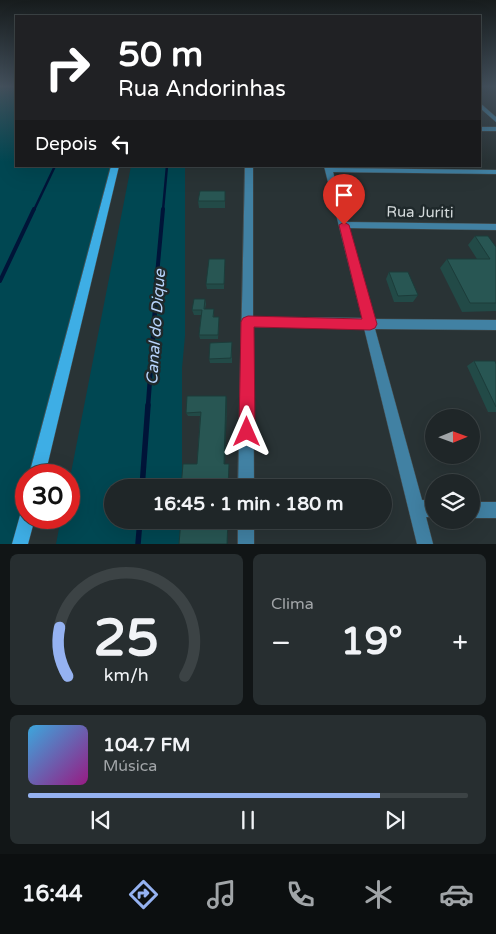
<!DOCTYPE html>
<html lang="pt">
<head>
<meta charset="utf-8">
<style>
	:root { --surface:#1f2628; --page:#272e30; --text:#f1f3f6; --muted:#a1a5a8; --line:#3c4345; --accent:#95b2f1 }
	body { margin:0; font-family:"Varela Round",sans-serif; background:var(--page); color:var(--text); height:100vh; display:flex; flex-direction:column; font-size:19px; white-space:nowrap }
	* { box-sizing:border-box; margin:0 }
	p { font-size:16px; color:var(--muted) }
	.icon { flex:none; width:28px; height:28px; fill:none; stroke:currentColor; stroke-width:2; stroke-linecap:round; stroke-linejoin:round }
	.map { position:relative; height:544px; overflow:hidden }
	.side { display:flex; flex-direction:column; gap:10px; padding:10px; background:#111516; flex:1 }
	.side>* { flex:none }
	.hud { position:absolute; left:15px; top:15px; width:466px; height:152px; border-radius:0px; box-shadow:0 5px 20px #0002,0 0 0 1px var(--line); background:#202124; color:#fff; overflow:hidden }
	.needle { width:32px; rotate:89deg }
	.controls { position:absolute; left:425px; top:409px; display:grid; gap:10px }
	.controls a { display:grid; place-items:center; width:55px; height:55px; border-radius:50%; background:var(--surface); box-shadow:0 5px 20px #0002,0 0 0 1px var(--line); font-size:25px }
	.speed { position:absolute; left:15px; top:464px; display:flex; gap:10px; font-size:25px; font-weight:700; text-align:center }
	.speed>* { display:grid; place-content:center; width:65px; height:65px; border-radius:50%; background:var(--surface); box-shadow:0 5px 20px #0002,0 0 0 1px var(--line); line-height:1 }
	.speed .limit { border:8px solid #d22; background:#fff; color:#111 }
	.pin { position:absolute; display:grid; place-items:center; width:42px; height:42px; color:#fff; margin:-51px -21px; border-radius:50% 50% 50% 0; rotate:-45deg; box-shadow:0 0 5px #0007 }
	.pin .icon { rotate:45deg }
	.me { position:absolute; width:55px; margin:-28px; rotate:0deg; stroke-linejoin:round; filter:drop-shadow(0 0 4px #0008) }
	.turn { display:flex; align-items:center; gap:18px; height:105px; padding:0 20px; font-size:22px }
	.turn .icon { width:65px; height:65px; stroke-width:2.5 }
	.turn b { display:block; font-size:35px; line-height:42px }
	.then { display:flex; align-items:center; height:48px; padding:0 20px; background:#0003; gap:10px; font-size:19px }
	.big { font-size:38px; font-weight:700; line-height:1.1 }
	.side .widget { flex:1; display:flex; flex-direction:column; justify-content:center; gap:8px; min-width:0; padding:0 18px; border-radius:8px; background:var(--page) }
	.side .dial { align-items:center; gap:0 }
	.dial svg { height:130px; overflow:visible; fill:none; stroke:var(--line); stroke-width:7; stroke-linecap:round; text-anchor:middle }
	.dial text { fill:var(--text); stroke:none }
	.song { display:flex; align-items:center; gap:15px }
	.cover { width:60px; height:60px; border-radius:8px; background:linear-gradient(135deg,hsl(200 70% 55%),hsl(310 70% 35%)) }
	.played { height:5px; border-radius:2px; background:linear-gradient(90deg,var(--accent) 80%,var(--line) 80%) }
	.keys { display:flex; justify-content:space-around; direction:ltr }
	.heat { display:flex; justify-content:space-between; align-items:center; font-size:28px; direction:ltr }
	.side .tiles { flex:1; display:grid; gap:10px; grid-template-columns:1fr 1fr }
	.widget:last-child { grid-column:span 2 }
	.trip { position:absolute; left:104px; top:479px; width:288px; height:50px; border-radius:25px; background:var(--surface); box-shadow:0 5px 20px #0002,0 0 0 1px var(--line); font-weight:700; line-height:50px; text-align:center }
	.dock { display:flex; height:80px; justify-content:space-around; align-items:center; background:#0c0f10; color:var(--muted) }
	.dock .icon { width:35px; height:35px }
	.dock .on { color:var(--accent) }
	.dock b { font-size:22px; color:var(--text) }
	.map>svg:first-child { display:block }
</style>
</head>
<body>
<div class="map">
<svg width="496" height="544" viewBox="0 0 496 544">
	<rect width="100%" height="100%" fill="#293335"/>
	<path fill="#004752" d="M0 87H16V166H115L38 475H26V517L19 544H0Z
		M131 166H185V336L182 368V487L112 488V520H182V544H56L61 518H69V483Z"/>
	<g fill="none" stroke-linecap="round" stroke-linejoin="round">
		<path stroke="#001438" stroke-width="2.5" d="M34 210 55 166
			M163 210 167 166"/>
		<path stroke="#001438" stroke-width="4" d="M0 281 34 209
			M155 297 163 209"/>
		<path stroke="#001438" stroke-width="4.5" d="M148 406 156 296"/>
		<path stroke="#001438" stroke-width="5.5" d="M142 488 148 405
			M138 544 140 520"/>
		<g stroke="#485153" stroke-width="1">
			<path id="minor" d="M480 103 496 117V122L480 108Z
				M480 127H496V131H480Z
				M245 166H253V317L362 318 324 166H332V168L496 170V174L333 172 347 222 496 224V230L348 228 373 319 496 320V330L375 329 422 500 434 501V517H426L433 544H417L364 328 253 327 254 488H238Z
				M471 502H496V518H471Z
				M238 520H254V544H238Z"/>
		</g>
		<g stroke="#485153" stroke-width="1">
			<path id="secondary" d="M111 166H119L45 475H29Z
				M26 510V518H35L28 544H12L21 512Z"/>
		</g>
		<use href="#minor" fill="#4181a3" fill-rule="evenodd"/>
		<use href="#secondary" fill="#3eaee5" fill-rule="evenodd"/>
	</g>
	<path fill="#224a47" d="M225 191V208H199L198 201Z
		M475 236 496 247V311L462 312 440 268 447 259H477L468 245Z
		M225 259 224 289H207L206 284Z
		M389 272 418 295 413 302H394L386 279Z
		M205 299 206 304 205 309 214 314V317H219V322L218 339H200L199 335 201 315H194L192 310Z
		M232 347V363H210L209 359Z
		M474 361 496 364V412H488L467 366Z
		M226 396 227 400 225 464 229 466 197 464 200 416H188L186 413Z"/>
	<path fill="#1c3c3a" d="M226 396 227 400 225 466 224 464Z
		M229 464V488H228Z
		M228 520V544H227Z"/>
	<path fill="#285653" stroke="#1c3c3a" d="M200 191H225V201H198Z
		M475 236H488L496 247V303H470L447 259H490Z
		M209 259H225L224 284H206Z
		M389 272H408L418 295 398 296Z
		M194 299H205L204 309H214L213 317H219L218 335H199L202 310H192Z
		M232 342 231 358 209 359 210 343Z
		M474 361H495L496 364V407Z
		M187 396H226L224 464H229L228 488H181L183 464H197L201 412 186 413Z
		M181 520H228L227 544H179Z"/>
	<linearGradient id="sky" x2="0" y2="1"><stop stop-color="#171c1d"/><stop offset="0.53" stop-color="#43505c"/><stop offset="1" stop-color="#43505c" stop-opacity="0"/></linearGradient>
	<rect width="496" height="163" fill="url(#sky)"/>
	<path fill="#e11d48" stroke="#92132f" d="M344 222 349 225 377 324 375 328 370 330 254 327 255 432 253 438 247 440 241 438 239 432 241 322 243 318 248 316 362 319 339 225Z"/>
	<g text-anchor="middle" stroke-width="5" stroke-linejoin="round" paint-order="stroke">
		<g font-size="15" fill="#d3d9da" stroke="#1f292b">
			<text transform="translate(420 212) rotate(1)" y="5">Rua Juriti</text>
		</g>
		<g font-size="16" font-style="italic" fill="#b8d4fc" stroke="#1f292b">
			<text transform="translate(155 327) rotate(-86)" y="6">Canal do Dique</text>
		</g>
	</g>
</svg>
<div class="controls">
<a><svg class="needle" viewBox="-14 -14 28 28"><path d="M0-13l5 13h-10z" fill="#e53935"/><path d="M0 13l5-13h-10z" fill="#a1a5a8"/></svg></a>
<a><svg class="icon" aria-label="layers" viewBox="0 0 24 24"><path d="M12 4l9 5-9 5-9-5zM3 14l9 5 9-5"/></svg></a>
</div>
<div class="speed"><div class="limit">30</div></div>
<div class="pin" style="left:344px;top:225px;background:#d93025"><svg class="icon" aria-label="arrive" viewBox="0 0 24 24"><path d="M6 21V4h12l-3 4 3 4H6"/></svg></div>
<svg class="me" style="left:247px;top:432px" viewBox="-20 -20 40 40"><path d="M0-17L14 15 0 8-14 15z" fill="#e11d48" stroke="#fff" stroke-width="4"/></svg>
<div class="trip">16:45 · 1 min · 180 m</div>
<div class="hud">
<div class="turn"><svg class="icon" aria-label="right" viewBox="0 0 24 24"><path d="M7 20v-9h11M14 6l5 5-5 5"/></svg><div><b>50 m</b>Rua Andorinhas</div></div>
<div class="then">Depois<svg class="icon" aria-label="left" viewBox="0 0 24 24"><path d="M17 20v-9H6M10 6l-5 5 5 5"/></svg></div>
</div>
</div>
<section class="side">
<div class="tiles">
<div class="widget dial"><svg viewBox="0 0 100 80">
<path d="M14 69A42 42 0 1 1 86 69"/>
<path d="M14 69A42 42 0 0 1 9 39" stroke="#95b2f1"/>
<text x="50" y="56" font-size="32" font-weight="700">25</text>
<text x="50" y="72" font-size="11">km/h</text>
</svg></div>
<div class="widget"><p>Clima</p>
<div class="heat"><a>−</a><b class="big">19°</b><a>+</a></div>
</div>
<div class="widget">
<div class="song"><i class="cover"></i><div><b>104.7 FM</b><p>Música</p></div></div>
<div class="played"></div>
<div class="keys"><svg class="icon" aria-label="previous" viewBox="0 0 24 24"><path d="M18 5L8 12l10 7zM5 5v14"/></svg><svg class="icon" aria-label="pause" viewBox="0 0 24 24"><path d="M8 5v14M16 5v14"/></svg><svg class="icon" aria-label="next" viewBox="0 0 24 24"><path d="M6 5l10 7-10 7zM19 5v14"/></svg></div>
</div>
</div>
</section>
<nav class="dock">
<b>16:44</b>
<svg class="icon on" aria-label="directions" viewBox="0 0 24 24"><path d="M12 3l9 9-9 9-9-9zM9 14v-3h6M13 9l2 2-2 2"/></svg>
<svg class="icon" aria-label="music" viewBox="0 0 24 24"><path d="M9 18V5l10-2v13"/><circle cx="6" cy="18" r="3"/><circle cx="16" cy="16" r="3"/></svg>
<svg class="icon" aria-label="phone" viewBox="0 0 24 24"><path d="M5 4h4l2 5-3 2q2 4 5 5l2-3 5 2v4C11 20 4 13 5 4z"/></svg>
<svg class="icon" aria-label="climate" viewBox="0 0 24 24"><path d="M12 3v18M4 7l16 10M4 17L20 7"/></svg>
<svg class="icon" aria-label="car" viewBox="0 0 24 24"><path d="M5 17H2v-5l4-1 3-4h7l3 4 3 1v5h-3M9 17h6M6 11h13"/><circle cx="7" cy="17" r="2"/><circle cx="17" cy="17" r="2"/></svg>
</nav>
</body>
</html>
